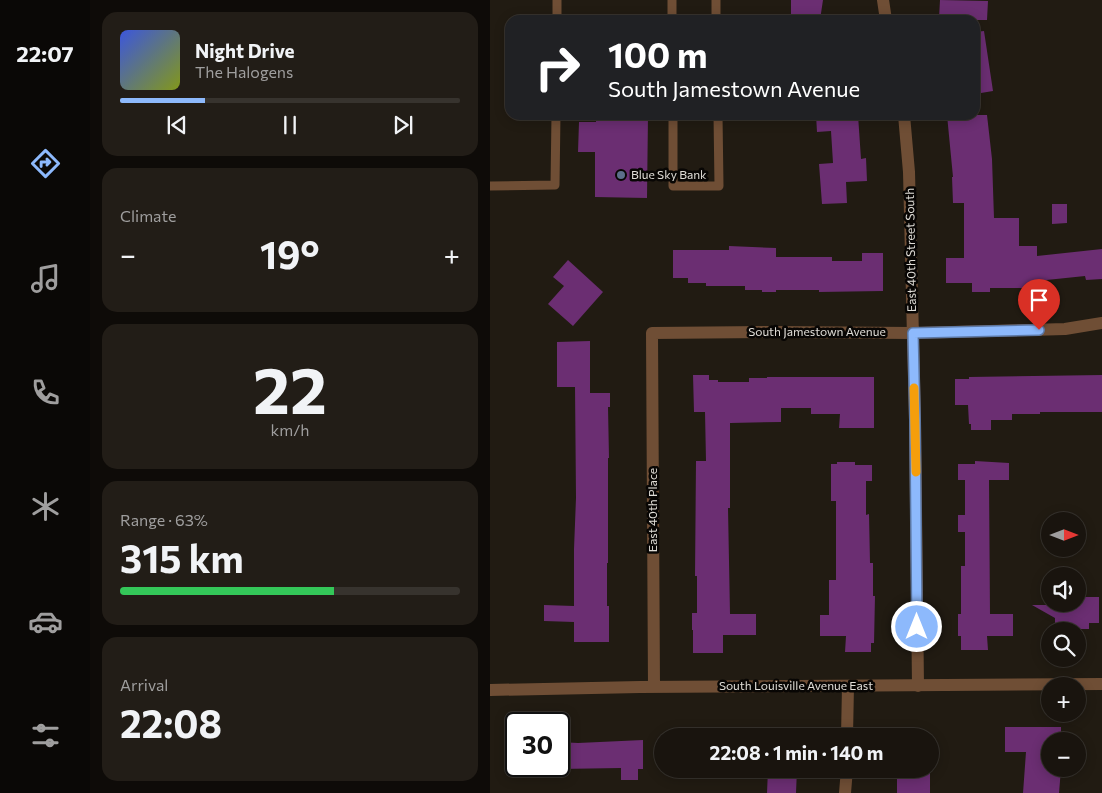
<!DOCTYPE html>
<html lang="en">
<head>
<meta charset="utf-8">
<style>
	:root { --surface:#19140e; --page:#221d17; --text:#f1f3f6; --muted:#9f9e9e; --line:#37332e; --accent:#8db9fc }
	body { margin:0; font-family:Commissioner,sans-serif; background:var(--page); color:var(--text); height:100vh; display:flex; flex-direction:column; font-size:19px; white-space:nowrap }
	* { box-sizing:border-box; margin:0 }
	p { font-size:16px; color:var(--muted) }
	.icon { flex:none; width:28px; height:28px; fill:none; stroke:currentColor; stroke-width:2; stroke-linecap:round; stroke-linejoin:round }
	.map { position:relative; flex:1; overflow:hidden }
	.panel { display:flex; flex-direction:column; gap:12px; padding:12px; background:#0e0b08; width:400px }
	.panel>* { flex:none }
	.guide { position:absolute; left:15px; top:15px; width:475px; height:105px; border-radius:15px; box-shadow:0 2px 12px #0003,0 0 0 1px var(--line); background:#202124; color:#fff; overflow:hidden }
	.needle { width:32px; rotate:90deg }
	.fabs { position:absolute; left:551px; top:512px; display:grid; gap:10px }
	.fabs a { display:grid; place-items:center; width:45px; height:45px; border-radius:50%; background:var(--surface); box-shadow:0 2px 12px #0003,0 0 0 1px var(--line); font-size:25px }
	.speed { position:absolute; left:15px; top:712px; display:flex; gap:10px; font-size:25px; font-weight:700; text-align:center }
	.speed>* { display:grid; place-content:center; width:65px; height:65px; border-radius:50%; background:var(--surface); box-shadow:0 2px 12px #0003,0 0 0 1px var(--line); line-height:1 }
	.speed .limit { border:2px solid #111; border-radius:8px; background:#fff; color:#111 }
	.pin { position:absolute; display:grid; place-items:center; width:42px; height:42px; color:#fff; margin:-51px -21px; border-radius:50% 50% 50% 0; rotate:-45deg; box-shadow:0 0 5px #0007 }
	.pin .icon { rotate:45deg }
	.me { position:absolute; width:55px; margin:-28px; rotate:0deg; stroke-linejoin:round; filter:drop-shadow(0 0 4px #0008) }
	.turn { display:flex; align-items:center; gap:18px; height:105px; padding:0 20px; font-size:22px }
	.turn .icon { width:65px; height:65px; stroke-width:2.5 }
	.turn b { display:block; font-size:35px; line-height:42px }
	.big { font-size:38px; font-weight:700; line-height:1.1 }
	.panel .card { flex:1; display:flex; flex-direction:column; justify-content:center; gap:8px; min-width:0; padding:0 18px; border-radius:15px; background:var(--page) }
	.panel .dial { align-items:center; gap:0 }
	.dial b { font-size:65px; line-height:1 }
	.song { display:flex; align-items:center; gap:15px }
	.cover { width:60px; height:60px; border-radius:8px; background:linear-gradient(135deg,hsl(230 70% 55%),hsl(70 70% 35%)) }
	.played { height:5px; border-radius:2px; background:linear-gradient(90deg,var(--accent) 25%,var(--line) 25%) }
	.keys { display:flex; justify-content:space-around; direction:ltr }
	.heat { display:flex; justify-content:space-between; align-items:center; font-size:28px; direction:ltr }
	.charge { height:8px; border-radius:4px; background:linear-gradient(90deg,#34c759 63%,var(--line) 0) }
	.trip { position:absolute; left:164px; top:728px; width:285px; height:50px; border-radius:25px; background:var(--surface); box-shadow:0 2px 12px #0003,0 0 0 1px var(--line); font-weight:700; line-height:50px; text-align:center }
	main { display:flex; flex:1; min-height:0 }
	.tab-bar { display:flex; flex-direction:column; width:90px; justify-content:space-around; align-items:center; background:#0a0806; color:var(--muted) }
	.tab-bar .icon { width:35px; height:35px }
	.tab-bar .selected { color:var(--accent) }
	.tab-bar b { font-size:22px; color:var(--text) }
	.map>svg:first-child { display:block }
</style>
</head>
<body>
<main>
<nav class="tab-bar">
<b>22:07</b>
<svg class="icon selected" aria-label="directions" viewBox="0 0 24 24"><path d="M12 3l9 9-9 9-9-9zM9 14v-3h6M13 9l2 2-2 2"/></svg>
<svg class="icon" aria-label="music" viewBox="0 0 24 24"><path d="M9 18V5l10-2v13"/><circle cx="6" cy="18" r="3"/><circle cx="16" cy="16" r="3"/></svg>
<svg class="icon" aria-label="phone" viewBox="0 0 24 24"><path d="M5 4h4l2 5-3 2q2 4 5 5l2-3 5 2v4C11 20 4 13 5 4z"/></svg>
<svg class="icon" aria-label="climate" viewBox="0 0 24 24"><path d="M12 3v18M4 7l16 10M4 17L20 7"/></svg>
<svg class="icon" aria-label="car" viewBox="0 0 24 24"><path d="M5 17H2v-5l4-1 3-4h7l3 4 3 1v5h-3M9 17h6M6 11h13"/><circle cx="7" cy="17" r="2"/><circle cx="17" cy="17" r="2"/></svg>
<svg class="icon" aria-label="filters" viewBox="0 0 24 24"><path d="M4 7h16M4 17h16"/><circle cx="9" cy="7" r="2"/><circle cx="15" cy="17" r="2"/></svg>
</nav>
<section class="panel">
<div class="card">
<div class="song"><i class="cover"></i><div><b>Night Drive</b><p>The Halogens</p></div></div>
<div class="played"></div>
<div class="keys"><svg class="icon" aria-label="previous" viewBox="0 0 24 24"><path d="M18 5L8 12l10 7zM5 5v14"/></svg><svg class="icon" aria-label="pause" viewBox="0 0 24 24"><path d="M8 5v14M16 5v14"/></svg><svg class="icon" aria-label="next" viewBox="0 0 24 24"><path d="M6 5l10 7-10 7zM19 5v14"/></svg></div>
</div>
<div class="card"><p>Climate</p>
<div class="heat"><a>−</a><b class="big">19°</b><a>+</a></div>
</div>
<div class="card dial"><b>22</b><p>km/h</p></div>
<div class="card"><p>Range · 63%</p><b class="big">315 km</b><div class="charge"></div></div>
<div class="card"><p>Arrival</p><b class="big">22:08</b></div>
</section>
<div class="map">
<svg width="612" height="793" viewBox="0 0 612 793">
	<rect width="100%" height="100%" fill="#211b12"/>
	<path fill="#6b2e72" d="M301 0H333L330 20H301Z
		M450 0 498 1 497 20H470V18H449Z
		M494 31 503 91 485 94V32Z
		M106 115H158L157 198 105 197V152H88L89 122H106Z
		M326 115H368L371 159 376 158 377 181 356 182 357 203 332 204 329 164 343 163 341 131 327 132Z
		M457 115H497L502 159 504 218H529V246H547V256L612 249V279L596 280 595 276 547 281V288H500V292H482V283H456V258H474V203H463L462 177H463Z
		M562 204H577V223L562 224Z
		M239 246 286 248V257H342V261H372V253H393V291L329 292V290H286V292H272V290H255V286H216V283H198V278H183V250H239Z
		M78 260 113 292 83 326 58 304 74 286 63 277Z
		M100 341V393H120V407H118L119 458H118V563H117V606H119V642H84V622L54 621V605L84 606V549L86 498 85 387H67V342Z
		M203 375H219V380H228V382H259V378H277V377H384V428H349L350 414H321V408H291V422L240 423V508H238L240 614H266V635H233V653H203V630H202V613H207V576H205L206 461H216L215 412H204Z
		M612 375V412H550V414H522V420H501V430H481V424H479L478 405H465V379H479V377Z
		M485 461 519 463V480H499L500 614H523V636H497L498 650H471V636H468V614H471V566H475V532H468V515H475V480H468V464H485Z
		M347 462H365V465H382V481H376V515L379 514 380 563H383V596H385L384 643H381V652H355L356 636H330V615H339V580H346V501H341V464H347Z
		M588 597H609V623H599V629H588V631H565V618L542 605H588Z
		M515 727H571V741H560V769H571L569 793H533L536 752H515Z
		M153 740V769H148V780H131V768L69 769V742L88 743Z
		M278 769H307L306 793H277Z
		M407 769H440V793H407Z"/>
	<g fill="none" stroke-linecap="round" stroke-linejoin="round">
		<path stroke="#6f4e35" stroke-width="9" d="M182 0V20
			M226 0V20
			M67 20V0
			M183 115V186H229L228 115
			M0 186 65 185 66 115"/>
		<path stroke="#6f4e35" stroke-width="12" d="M393 0 396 20
			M414 115 419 172 425 420 428 686
			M164 687 162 333 280 332 423 333 540 330 575 329 612 323
			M0 690 150 687 612 684
			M357 736 358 686
			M355 793 357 769"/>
	</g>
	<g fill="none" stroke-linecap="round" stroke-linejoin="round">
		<g stroke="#5c78a4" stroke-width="12">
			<path id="route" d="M427 627 425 420 423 333 549 330"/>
		</g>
		<use href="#route" stroke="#8db9fc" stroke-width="9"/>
		<path stroke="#f59e0b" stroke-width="9" d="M424 388 426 472"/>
	</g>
	<circle fill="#5c6f8a" stroke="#080604" stroke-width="2" cx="131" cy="175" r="5"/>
	<g text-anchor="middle" stroke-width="5" stroke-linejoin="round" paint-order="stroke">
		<g font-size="12" fill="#e0ddd7" stroke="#080604" text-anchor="start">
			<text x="141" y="179">Blue Sky Bank</text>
		</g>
		<g font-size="12" fill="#e0ddd7" stroke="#080604">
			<text transform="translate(421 250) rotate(-91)" y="4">East 40th Street South</text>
			<text x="327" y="336">South Jamestown Avenue</text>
			<text transform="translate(163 510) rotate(-90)" y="4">East 40th Place</text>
			<text x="306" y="690">South Louisville Avenue East</text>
		</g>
	</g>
</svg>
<div class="fabs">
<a><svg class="needle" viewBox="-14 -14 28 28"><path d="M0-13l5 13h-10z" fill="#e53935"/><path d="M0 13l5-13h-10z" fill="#9f9e9e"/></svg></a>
<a><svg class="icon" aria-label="sound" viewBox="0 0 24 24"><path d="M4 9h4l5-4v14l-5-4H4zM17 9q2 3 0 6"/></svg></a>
<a><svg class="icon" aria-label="search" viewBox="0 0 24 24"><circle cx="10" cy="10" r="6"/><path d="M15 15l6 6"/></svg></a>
<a>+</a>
<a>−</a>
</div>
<div class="speed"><div class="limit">30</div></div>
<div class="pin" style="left:549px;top:330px;background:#d93025"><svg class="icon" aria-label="arrive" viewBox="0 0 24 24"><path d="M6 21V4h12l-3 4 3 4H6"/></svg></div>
<svg class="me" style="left:427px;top:627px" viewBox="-20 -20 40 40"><circle r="17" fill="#8db9fc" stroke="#fff" stroke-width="3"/><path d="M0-11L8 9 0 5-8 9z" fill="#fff"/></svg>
<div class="trip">22:08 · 1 min · 140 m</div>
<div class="guide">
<div class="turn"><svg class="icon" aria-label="right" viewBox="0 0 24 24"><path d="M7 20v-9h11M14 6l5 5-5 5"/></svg><div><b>100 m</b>South Jamestown Avenue</div></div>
</div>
</div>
</main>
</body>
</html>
